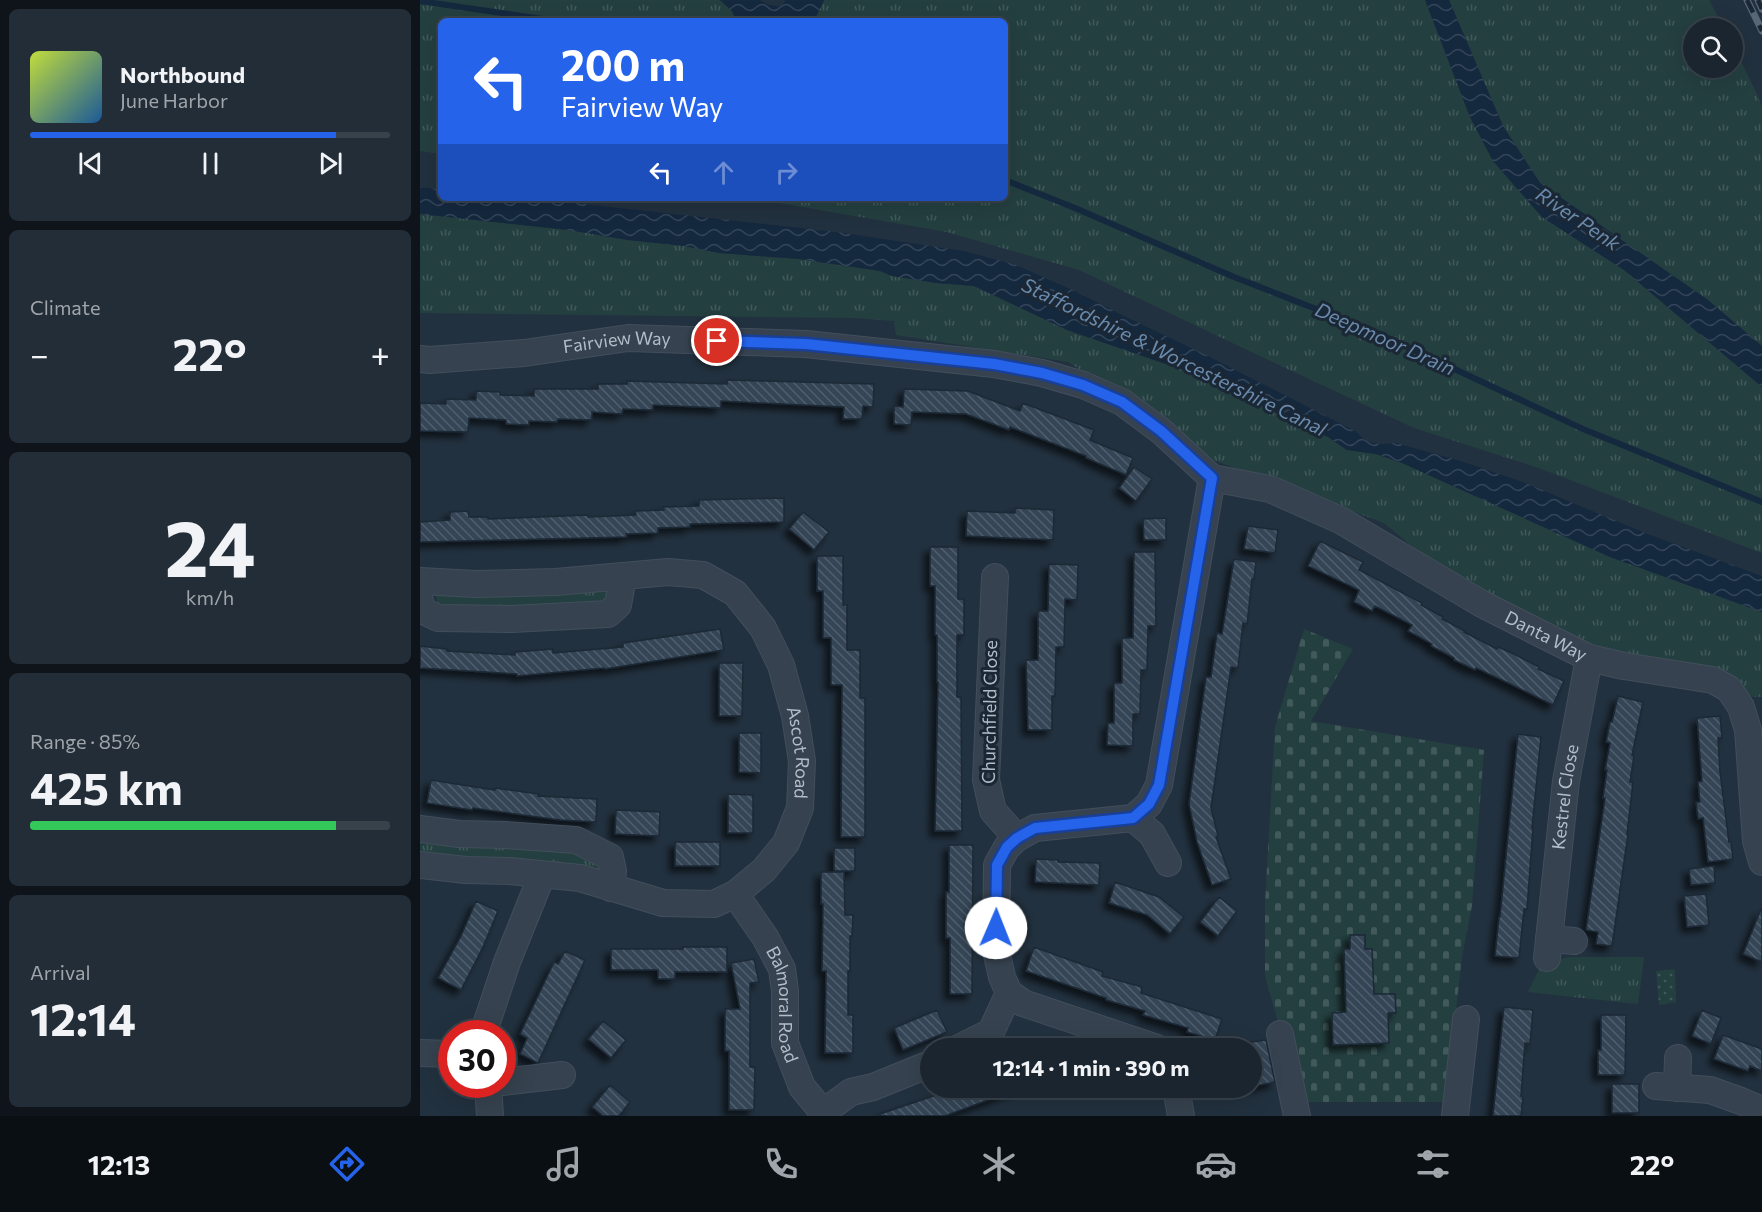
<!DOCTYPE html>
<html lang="en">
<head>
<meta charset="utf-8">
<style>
	:root { --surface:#1a252f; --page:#232d37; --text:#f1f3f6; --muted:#9fa5aa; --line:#38424b; --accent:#2563eb }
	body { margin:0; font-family:Commissioner,sans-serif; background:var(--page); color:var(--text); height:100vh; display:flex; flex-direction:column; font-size:22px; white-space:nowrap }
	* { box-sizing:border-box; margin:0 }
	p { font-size:20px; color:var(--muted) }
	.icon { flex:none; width:33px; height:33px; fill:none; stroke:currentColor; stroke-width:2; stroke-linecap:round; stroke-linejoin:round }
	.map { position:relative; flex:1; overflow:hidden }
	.panel { display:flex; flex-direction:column; gap:9px; padding:9px; background:#0e141a; width:420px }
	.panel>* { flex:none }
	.banner { position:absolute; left:18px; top:18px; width:570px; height:183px; border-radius:9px; box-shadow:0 6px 24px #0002,0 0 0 2px var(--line); background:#2563eb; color:#fff; overflow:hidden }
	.buttons { position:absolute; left:1263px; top:18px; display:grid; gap:12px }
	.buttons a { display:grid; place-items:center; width:60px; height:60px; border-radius:50%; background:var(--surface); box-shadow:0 6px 24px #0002,0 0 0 2px var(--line); font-size:30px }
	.speed { position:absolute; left:18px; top:1020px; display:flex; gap:12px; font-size:30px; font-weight:700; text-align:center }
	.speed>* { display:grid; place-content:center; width:78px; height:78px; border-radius:50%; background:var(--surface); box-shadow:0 6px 24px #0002,0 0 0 2px var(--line); line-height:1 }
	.speed .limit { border:9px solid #d22; background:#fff; color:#111 }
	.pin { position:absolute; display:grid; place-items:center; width:51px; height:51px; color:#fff; margin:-26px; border:3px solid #fff; border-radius:50%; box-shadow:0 2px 6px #0007 }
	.me { position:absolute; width:66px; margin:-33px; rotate:1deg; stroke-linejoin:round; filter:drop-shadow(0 0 4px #0008) }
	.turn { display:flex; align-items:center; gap:21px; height:126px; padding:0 24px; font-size:27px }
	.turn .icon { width:78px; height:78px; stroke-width:2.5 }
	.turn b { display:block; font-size:42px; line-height:51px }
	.lanes { display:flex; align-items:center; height:57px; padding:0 24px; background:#0003; justify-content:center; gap:30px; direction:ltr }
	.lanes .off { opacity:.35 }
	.big { font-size:45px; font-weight:700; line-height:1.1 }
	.panel .tile { flex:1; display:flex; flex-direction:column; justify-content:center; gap:9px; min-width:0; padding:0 21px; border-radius:9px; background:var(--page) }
	.panel .dial { align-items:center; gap:0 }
	.dial b { font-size:78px; line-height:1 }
	.song { display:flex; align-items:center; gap:18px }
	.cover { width:72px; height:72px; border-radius:9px; background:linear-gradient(135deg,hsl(70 70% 55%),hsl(210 70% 35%)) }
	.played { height:6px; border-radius:3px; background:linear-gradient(90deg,var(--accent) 85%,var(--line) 85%) }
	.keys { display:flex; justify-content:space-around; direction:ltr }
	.heat { display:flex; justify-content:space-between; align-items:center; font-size:33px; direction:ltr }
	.charge { height:9px; border-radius:4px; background:linear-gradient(90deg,#34c759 85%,var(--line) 0) }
	.trip { position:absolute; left:500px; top:1038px; width:342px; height:60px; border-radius:30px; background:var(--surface); box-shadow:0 6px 24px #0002,0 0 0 2px var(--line); font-weight:700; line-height:60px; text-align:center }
	.tab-bar { display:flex; height:96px; justify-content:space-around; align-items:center; background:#0a0f13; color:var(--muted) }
	.tab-bar .icon { width:42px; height:42px }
	.tab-bar .current { color:var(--accent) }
	.tab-bar b { font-size:27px; color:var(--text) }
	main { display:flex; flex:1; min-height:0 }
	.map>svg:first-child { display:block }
</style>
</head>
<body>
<main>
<section class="panel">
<div class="tile">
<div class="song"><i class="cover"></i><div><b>Northbound</b><p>June Harbor</p></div></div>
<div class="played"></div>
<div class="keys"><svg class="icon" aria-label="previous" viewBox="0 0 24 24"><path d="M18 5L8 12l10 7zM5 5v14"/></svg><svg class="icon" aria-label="pause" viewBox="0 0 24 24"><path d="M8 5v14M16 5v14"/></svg><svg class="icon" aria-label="next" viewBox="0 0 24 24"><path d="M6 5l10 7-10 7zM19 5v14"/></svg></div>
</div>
<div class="tile"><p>Climate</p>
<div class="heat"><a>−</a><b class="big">22°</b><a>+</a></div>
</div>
<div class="tile dial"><b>24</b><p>km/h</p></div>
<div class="tile"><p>Range · 85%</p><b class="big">425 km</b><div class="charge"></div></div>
<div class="tile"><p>Arrival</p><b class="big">12:14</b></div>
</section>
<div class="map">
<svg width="1342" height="1116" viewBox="0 0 1342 1116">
	<defs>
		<pattern id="grass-tufts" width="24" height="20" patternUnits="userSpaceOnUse" patternTransform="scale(1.5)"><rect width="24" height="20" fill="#243f40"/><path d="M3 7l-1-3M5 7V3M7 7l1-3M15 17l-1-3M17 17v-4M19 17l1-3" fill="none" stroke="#41595a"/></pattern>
		<pattern id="cemetery-stones" width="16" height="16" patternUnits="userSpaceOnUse" patternTransform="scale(1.5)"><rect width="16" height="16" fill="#243f40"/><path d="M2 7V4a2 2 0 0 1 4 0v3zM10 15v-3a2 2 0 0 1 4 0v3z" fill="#41595a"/></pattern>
		<pattern id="park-dots" width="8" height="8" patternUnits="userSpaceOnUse" patternTransform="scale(1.5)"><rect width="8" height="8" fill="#243f40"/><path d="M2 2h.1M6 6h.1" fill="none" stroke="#41595a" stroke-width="1.8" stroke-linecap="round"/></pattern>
		<pattern id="water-waves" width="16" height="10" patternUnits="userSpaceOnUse" patternTransform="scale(1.5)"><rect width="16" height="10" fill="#14283e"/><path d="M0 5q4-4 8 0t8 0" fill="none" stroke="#344559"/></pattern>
		<pattern id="building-back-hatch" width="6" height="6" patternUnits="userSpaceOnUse" patternTransform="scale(1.5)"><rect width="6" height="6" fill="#344556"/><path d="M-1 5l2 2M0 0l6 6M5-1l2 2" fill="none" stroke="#4f5e6d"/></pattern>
		<filter id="shadow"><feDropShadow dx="-5.5" dy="5.5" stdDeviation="3" flood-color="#0009"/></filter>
	</defs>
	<rect width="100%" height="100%" fill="#22313f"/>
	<path fill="url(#grass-tufts)" d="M0 0H300L312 11 317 21H21V154L0 151Z
		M404 0H1005L1050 117 1073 161 1122 217 1204 270 1342 387V553L1116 467 994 428 842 357 659 270 527 232 330 198H585V21H394Z
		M1029 0H1289L1304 28H1274V68H1312L1313 45 1337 94 1342 107V346L1288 300 1120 183 1083 126Z
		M0 214 148 230 264 246 299 253 379 259 460 271 472 276 516 283 554 286 647 330 766 371 908 437 927 450 956 454 982 463 1190 557 1342 612V697L1321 696 1169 658 1062 604 964 523 793 460 763 434 648 362 476 335 474 321 435 318 0 313Z
		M190 588 188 608 20 611 14 591Z
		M0 835 146 845 178 858 183 874 0 853Z
		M1149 957H1224L1218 1004 1108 992 1122 964Z"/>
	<path fill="url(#cemetery-stones)" d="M884 629 933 649 891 721 1064 750 1052 906 1042 956 1026 1102H881L845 976V903L855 727Z"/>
	<path fill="url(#park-dots)" d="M1255 969 1256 1002 1239 1005 1236 971Z"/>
	<path fill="url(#water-waves)" d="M300 0H340L346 4 360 7 366 0H404L394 21H317L312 11Z
		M1005 0H1029L1083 126 1120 183 1288 300 1342 346V387L1204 270 1122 217 1073 161 1050 117Z
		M0 187 21 190V198H110L417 232 544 251 596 265 657 292 702 315 788 356 937 432 944 440 959 444 976 443 1041 461 1103 482 1225 533 1342 576V612L1190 557 982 463 956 454 927 450 908 437 766 371 647 330 554 286 516 283 472 276 460 271 379 259 299 253 264 246 207 240 148 230 0 214Z"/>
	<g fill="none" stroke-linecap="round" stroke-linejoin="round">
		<path stroke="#14283e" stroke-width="6" d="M0 1 136 21
			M585 180 655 208 814 277 955 332 1163 429 1342 502"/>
	</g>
	<path fill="url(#building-back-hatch)" stroke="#1d2936" stroke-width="1.5" filter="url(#shadow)" d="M307 380 454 384 453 407 443 406 442 419H423L424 407 301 401V408L233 405V410L203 409 202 414 172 412V420L138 419 137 422 109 421V425L86 424V420L49 418 48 432 0 431V403L26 404V399L56 400V391L80 392V395L114 396V389H178V384H207V381L307 384Z
		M484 389 548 391 600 411 603 403 674 430 670 440 713 458 706 475 666 458V456L590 427 589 430 546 414 492 412 491 425 474 424V406L483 407Z
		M714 467 732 479 716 501 699 488Z
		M364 498V522L270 524V527L238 528V533L206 534 207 537 0 542V522L30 520V512L48 511 49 517H68V519L168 515V517L216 515 215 511 244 510 243 507 279 506V500Z
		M595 508 634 510 633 540 546 536 547 511 595 513Z
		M383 512 409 532 394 550 369 529Z
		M746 518V540H724L723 519Z
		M828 526 858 530 855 553 824 549Z
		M900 541 943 562 939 570 1002 603 1001 605 1023 617 1022 619 1045 631 1044 632 1077 649 1078 647 1094 654 1119 667 1118 669 1144 681 1133 705 1086 682 1056 668 1055 670 1034 660V658L1011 646 1012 644 988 631 992 625 955 606 952 611 934 602 939 590 888 566Z
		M510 547H538V599H544V635H537V697H541L542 831H515L518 682H517V635H515V586H510Z
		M714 552H735L736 626H728L727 670H721L720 714H713V746L687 745 688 723H694V683H702V638H713Z
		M397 556H423V605H427V650H440V698H445V837H421L422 685H411V638H403V591H397Z
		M814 559 836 562 834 579H832L827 624 823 623 818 668 811 667 791 808 798 836 796 837 811 879 792 885 777 842 769 804 786 677H791L797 633 802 634Z
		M629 564 658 565 657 600 645 599 644 647H636L635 696H632V730H608L606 660H618V611H628Z
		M300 629 304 650 185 669 184 668 97 676V674L0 668V646L27 649V651L95 655V652L133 649V653L203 647V643Z
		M299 663H323L322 716H299Z
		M1198 696 1223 702 1212 755 1214 756 1210 782H1213L1207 834H1208L1192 946 1176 944 1178 932 1166 930 1185 798H1183L1187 770H1185L1190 743 1186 742 1190 722H1192Z
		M1300 716 1302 738H1298L1300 772 1309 842H1311L1313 859 1288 862 1283 818 1278 819 1276 802H1280L1278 782 1282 781 1277 718Z
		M319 733H341V773L319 772Z
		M1098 734 1121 737 1112 828H1113L1107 909H1104L1099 958 1075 956 1079 917H1080Z
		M11 780 75 790V788L119 794 118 796 177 799 176 822 140 820 53 808 52 810 7 803Z
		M308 794 333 795V833H308Z
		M196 810 240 812 239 836 195 834Z
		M255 842H300V866H255Z
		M529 845H553L552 994H530V938H526V892H529Z
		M414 848H435V871H414Z
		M616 859 638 860V862L680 863 679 885 615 882Z
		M1294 866 1295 883 1271 885 1269 869Z
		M401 872H424L425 915H433L432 936H430V971H428V1015H433V1053H405L406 971H402L403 904H401Z
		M695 882 739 897 764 917 750 934 727 915 689 903Z
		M1286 894 1289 925 1267 927 1264 896Z
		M799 897 817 911 798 936 780 922Z
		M56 901 78 911 63 947 41 990 18 978 41 936Z
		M1341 909H1342V962L1323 954Z
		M930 935H945V949H952L954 994H975L976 1013H968L969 1043 913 1045 912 1013 926 1012 924 949H930Z
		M263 947H307V972H255V979H238V970H191V949H263Z
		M614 947 683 972 682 976 722 987 721 993 802 1019 795 1040 767 1032 768 1028 723 1015 725 1011 686 1000V998L606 971Z
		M145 951 165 960 118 1063 100 1054 107 1038 100 1034 134 962 138 964Z
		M334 959 339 982 330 983V1067H335L334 1110H309V1051H305V1009H320L311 963Z
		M1084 1007 1113 1010 1110 1044 1105 1043 1101 1096 1103 1097 1101 1116H1073Z
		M517 1010 527 1032 483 1050 474 1028Z
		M1282 1010 1301 1018 1291 1044 1272 1036Z
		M1181 1015H1206L1205 1075H1178V1050H1181Z
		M183 1021 206 1040 191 1058 168 1039Z
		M1303 1035 1342 1049V1071L1330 1066 1328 1071 1294 1059Z
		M846 1040 855 1082 831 1087V1042Z
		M1192 1084H1219V1113H1192Z
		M190 1085 210 1102 199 1116H183L172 1107Z
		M537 1088H598V1089L525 1116H461L460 1114Z"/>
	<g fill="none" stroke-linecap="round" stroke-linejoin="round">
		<g stroke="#424e5b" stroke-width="28">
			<g id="minor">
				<path id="s1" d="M0 359 9 360 104 353 208 338 386 344 574 364 622 373 663 385 702 402 741 431 792 478"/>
				<path id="s2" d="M792 478 850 489 920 520 1062 604 1169 658 1204 666 1293 680 1309 689 1321 707 1328 730 1336 841 1342 862"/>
				<path d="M575 577 566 780 573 811 597 838"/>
				<path id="s3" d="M0 581 55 584 136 582 248 572 283 575 315 593 343 628 361 665 375 716 382 761 380 808 366 843 344 870 315 894 294 904 243 903 160 878 90 871 46 870 0 865"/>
				<path d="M0 601 2 610 18 618 92 619 188 614 198 605 203 577"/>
				<path d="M713 818 732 834 748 863"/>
				<path d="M0 829 39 834 85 835 156 840 190 857 193 871 191 888"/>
				<path id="s4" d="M315 894 345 937 362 969 365 991V1043L382 1087 406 1116"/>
				<path d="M1129 939 1154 941"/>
				<path id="s5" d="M1127 958 1146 781 1169 658"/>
				<path d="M63 1034 87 962 122 875"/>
				<path d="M860 1034 877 1116"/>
				<path d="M539 1048 571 1032 589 993"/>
				<path d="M737 1048 603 1003 589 993 582 977 576 950 577 865 587 847 597 838 615 828 713 818 729 804 739 785 792 478"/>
				<path d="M0 1053 32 1054"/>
				<path d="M82 1082 142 1075"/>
				<path d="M68 1084 70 1116"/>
				<path d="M1236 1086 1290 1090 1321 1101 1342 1110"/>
				<path d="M756 1088 761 1116"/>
				<path d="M1257 1088 1258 1058"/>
				<path d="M402 1113 431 1092 453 1087 510 1064"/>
				<path d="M1035 1116 1046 1019"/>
			</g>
		</g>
		<use href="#minor" stroke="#36424f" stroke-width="26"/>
		<g stroke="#586776" stroke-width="7">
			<path id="rail" d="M1327 0 1342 31
				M1338 0 1342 9"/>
		</g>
		<use href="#rail" stroke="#1b2734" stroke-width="4.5" stroke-dasharray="14" stroke-linecap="butt"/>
	</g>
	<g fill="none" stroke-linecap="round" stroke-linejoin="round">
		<g stroke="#184099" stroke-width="15">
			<path id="route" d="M297 341 386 344 574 364 622 373 663 385 702 402 741 431 792 478 739 785 729 804 713 818 615 828 597 838 587 847 577 865 576 928"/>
		</g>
		<use href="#route" stroke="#2563eb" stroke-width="10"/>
	</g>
	<g text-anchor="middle" stroke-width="6" stroke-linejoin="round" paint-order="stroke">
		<g font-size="18" fill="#b2bdca" stroke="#1b2734">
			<text dy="6" stroke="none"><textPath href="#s1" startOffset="198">Fairview Way</textPath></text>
			<text dy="6" stroke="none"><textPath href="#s2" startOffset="372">Danta Way</textPath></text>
			<text transform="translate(570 712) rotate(-89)" y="6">Churchfield Close</text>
			<text dy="6" stroke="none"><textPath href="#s3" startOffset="496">Ascot Road</textPath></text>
			<text dy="6" stroke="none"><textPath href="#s5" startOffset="162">Kestrel Close</textPath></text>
			<text dy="6" stroke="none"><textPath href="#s4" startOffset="124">Balmoral Road</textPath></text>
		</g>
		<g font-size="20" font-style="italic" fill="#698aac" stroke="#1b2734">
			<text transform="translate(1158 219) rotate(34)" y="7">River Penk</text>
			<text transform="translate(965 339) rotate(24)" y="7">Deepmoor Drain</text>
			<text transform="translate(754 357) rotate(26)" y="7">Staffordshire &amp; Worcestershire Canal</text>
		</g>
	</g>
</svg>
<div class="buttons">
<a><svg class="icon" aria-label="search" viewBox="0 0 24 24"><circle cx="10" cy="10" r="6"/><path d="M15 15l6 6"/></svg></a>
</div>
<div class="speed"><div class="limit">30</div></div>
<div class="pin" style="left:297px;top:341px;background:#d93025"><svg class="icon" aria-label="arrive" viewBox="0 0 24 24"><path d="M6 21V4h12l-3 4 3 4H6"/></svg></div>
<svg class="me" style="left:576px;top:928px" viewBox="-20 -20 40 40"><circle r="19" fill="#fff"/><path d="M0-13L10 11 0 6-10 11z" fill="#2563eb"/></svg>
<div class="trip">12:14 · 1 min · 390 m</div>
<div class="banner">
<div class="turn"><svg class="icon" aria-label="left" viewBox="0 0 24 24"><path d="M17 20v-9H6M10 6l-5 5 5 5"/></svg><div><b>200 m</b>Fairview Way</div></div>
<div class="lanes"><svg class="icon" aria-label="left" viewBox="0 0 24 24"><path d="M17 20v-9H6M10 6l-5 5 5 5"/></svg><svg class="icon off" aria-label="ahead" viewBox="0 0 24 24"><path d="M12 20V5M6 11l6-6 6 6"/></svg><svg class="icon off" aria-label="right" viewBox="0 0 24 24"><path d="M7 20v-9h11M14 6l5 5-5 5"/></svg></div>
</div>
</div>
</main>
<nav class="tab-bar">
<b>12:13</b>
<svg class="icon current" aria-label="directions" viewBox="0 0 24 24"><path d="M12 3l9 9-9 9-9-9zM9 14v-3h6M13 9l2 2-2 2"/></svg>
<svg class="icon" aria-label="music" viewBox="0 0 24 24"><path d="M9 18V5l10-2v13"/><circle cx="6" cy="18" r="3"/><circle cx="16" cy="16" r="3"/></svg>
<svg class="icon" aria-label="phone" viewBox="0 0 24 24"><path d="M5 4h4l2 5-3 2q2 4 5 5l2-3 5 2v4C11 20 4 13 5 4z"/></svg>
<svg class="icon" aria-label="climate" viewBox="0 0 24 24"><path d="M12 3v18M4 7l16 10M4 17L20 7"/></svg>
<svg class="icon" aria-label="car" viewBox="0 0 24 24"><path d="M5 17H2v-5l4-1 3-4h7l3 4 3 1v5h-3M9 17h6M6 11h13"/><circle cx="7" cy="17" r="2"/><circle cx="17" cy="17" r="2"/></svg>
<svg class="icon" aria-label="filters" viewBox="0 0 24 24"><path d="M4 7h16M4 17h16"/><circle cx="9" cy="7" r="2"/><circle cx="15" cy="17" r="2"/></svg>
<b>22°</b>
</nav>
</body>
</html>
